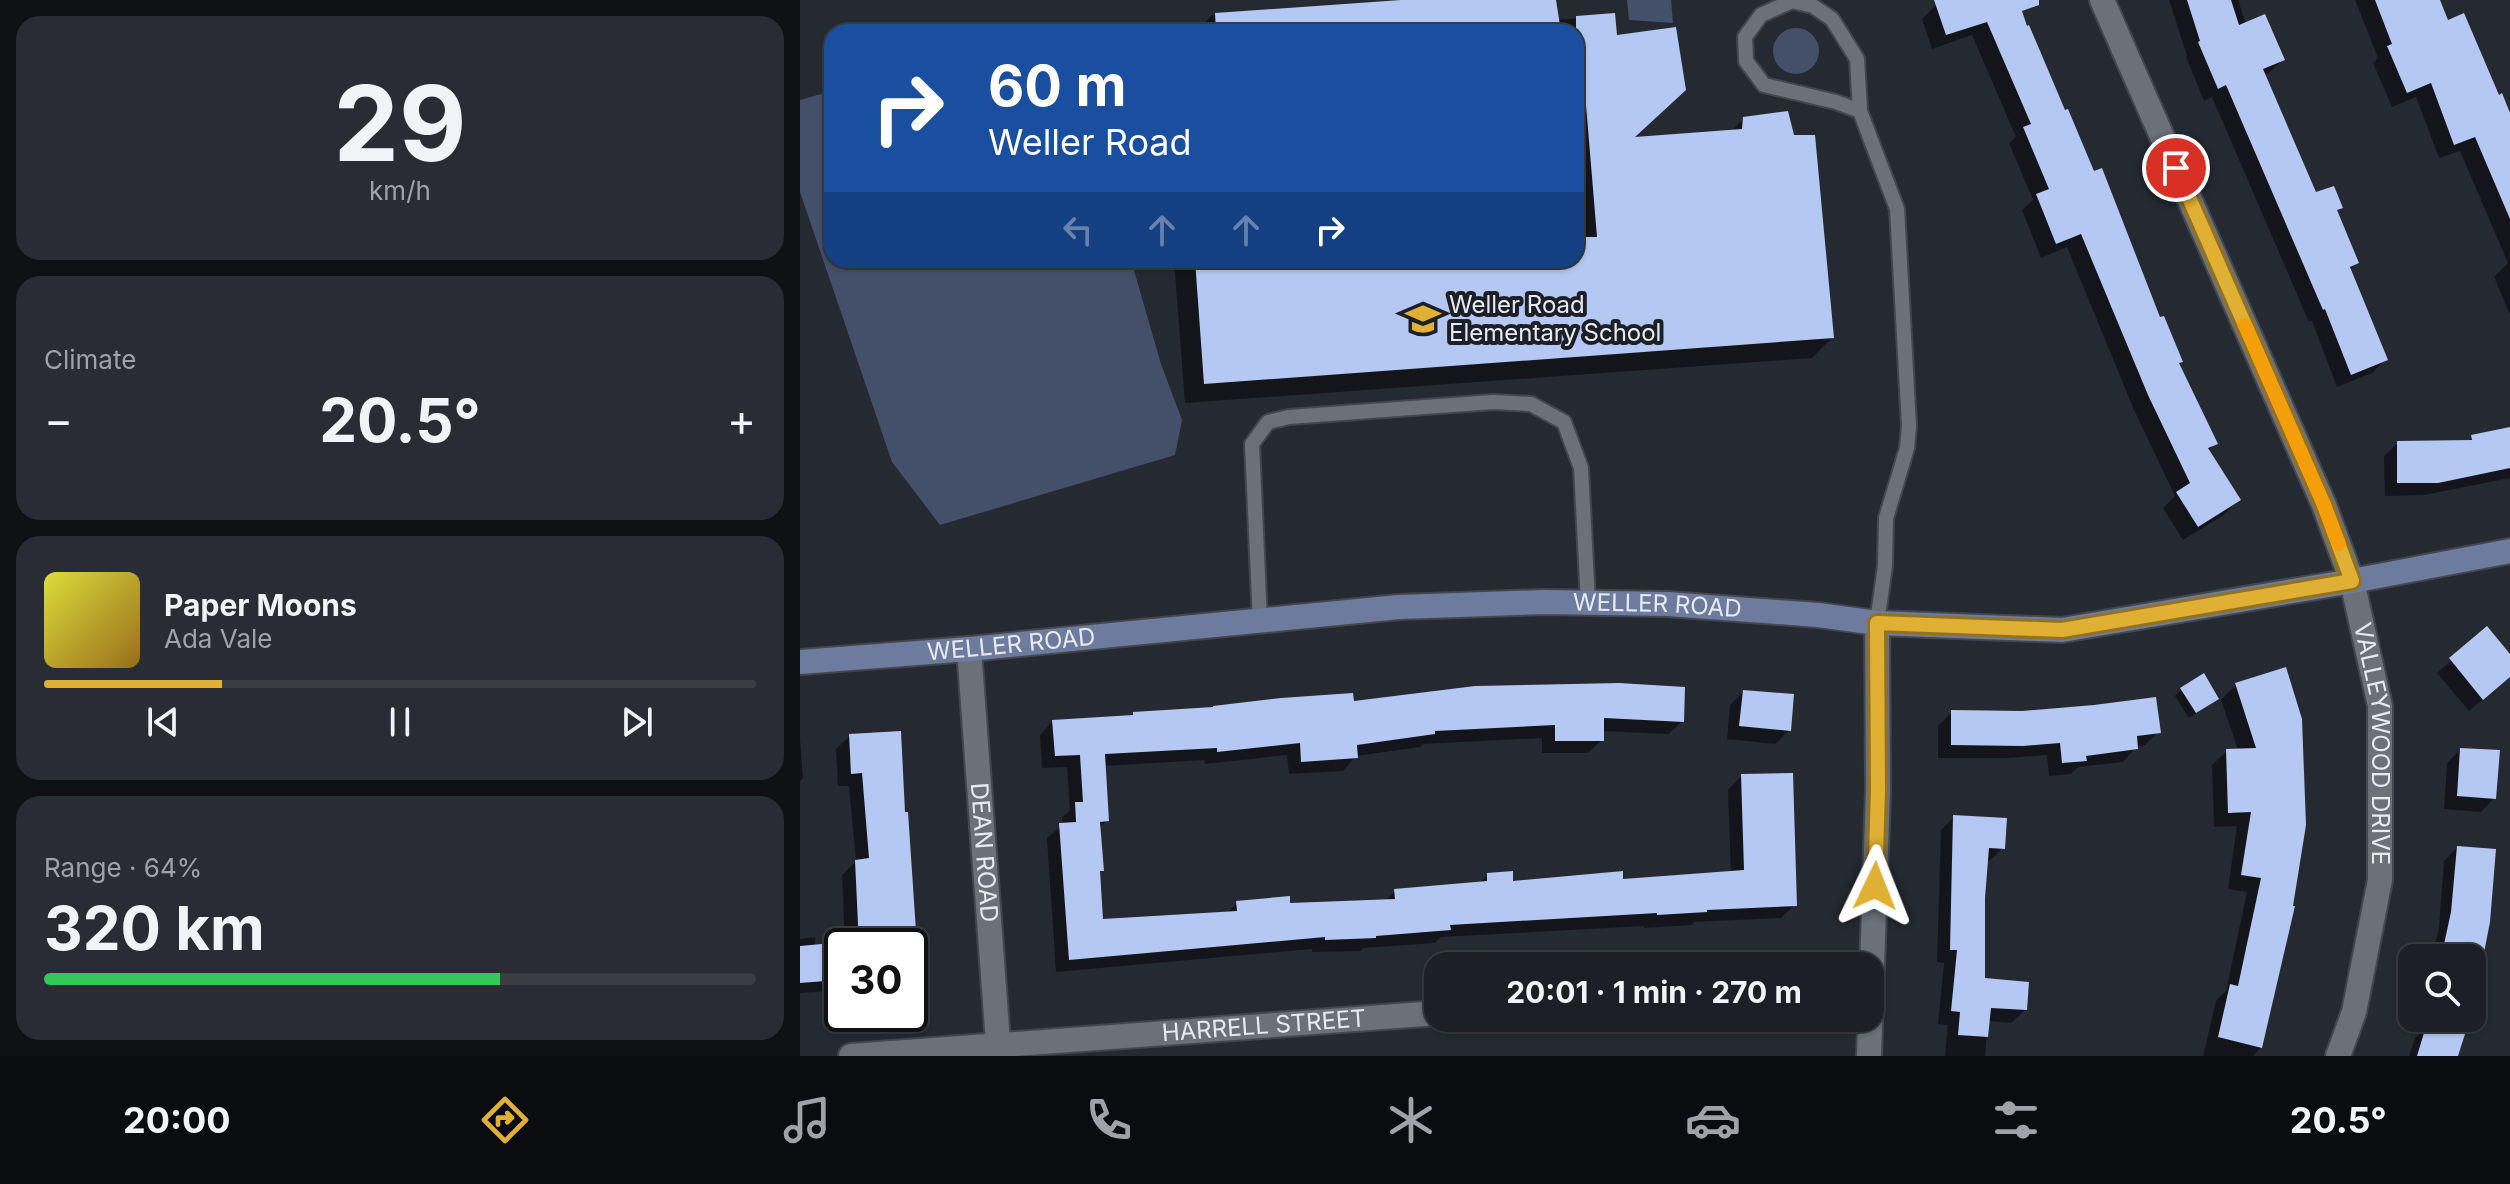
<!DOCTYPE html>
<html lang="en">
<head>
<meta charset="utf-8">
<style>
	:root { --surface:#1c1f25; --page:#292c32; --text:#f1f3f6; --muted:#a0a2a7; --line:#3a3d42; --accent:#e0b034 }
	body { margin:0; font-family:Inter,sans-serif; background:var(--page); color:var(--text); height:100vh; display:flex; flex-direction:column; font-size:30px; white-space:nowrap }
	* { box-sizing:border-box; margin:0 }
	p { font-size:26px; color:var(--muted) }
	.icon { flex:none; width:44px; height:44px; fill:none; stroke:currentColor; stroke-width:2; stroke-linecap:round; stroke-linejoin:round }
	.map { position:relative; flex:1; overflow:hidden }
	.details { display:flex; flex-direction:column; gap:16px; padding:16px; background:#0f1114; width:800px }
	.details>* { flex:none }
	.banner { position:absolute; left:24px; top:24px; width:760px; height:244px; border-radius:24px; box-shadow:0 2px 6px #0004,0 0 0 2px var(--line); background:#1a4fa0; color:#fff; overflow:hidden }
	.controls { position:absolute; left:1598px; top:944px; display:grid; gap:16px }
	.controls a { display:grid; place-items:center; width:88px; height:88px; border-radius:16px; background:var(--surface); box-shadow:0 2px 6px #0004,0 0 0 2px var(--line); font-size:40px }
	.speed { position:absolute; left:24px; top:928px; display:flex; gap:16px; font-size:40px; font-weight:700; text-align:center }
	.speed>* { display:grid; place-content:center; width:104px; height:104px; border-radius:50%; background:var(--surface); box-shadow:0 2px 6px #0004,0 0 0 2px var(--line); line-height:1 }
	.speed .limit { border:4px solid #111; border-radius:12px; background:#fff; color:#111 }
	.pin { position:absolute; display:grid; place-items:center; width:68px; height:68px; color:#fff; margin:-34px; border:4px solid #fff; border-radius:50%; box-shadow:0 2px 8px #0007 }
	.me { position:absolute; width:88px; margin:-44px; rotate:2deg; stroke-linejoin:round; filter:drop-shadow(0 0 6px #0008) }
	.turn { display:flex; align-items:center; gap:28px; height:168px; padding:0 32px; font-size:36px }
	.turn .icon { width:104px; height:104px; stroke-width:2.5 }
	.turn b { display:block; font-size:56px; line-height:68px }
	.lanes { display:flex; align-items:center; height:76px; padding:0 32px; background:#0003; justify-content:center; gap:40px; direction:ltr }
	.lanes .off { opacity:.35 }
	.big { font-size:60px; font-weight:700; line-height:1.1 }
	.details .tile { flex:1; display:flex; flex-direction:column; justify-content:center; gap:12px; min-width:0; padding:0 28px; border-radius:24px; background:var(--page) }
	.details .dial { align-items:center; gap:0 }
	.dial b { font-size:104px; line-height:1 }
	.song { display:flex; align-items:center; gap:24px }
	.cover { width:96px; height:96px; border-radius:12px; background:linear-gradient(135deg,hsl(60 70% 55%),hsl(40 70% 35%)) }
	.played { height:8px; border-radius:4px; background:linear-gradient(90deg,var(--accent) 25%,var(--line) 25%) }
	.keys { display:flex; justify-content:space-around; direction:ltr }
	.heat { display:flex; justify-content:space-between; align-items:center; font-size:44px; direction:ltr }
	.charge { height:12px; border-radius:6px; background:linear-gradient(90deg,#34c759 64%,var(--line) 0) }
	.trip { position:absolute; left:624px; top:952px; width:460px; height:80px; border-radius:24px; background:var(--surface); box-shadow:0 2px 6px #0004,0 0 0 2px var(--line); font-weight:700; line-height:80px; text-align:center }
	.menu { display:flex; height:128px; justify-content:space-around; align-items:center; background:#0b0c0f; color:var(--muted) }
	.menu .icon { width:56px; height:56px }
	.menu .current { color:var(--accent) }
	.menu b { font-size:36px; color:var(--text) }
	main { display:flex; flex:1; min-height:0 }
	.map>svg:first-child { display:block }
</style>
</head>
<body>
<main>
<section class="details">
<div class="tile dial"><b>29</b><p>km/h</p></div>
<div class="tile"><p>Climate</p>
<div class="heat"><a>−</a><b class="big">20.5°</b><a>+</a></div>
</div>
<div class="tile">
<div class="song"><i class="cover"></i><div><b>Paper Moons</b><p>Ada Vale</p></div></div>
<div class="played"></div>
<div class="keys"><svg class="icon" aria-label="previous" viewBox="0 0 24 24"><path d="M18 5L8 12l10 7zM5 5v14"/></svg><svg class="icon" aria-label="pause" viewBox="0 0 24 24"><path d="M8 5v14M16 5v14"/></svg><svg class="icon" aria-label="next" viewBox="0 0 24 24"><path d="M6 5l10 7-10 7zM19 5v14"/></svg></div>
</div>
<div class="tile"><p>Range · 64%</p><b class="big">320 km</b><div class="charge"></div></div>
</section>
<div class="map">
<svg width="1710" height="1056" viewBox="0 0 1710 1056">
	<rect width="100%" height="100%" fill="#252931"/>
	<path fill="#44506a" d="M827 0H871L873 23 829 20Z
		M973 51a23 23 0 1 1 46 0a23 23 0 1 1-46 0Z
		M32 91V260H331L361 364 382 420 375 455 140 525 92 462 0 192V100Z"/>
	<path fill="#0007" d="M634 0H754L757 20 813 15 831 139 930 132 944 119 1032 338 1012 358 385 403 374 260H776V32H395L412 15Z
		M1150 0H1216L1225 28 1415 443 1408 451 1438 500 1424 515 1383 540 1363 508 1375 496 1334 410 1267 247 1241 258 1222 210 1233 200 1209 143 1216 137 1172 35 1132 49 1122 19 1136 5Z
		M1369 0H1438L1446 24 1483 59 1469 73 1463 75 1515 195 1540 207 1535 212 1557 263 1549 270 1585 360 1572 373 1537 387 1512 321 1509 322 1412 97 1404 101 1386 57 1387 56Z
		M1555 0H1638L1647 23 1710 119V315L1694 277 1708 263 1660 151 1639 158 1616 97 1592 107 1573 63 1578 58Z
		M1710 429V478L1624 495 1585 496 1584 456 1598 443 1667 442 1672 437Z
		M1687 629 1710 657V676L1669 711 1637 673Z
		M1484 670 1461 1047 1453 1056H1403L1416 1001 1426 991 1447 892 1428 889 1437 826 1414 827 1412 765 1427 751 1438 750 1421 700 1436 685Z
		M1381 689 1417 699 1389 718 1375 696Z
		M943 692 989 730 975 744 927 739 930 705Z
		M552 703 882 721 869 734 802 731V740L788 753H742V738L623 744 620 747 556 756 543 771 489 774 487 755 405 764 404 760 304 766 307 820 299 829 302 870 298 874 301 921 426 914 437 903 489 905 584 902 595 891 678 884 688 875 711 884 822 881 931 873 928 790 941 776 995 905 981 918 894 922 892 925 844 928V926L641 937 635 943 563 948 560 951 512 952V949L256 972 247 838 263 825 262 818 270 810 267 767 242 768 240 735 253 721 330 717 334 713Z
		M1152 712 1358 732 1345 745 1336 747 1323 762 1278 767 1271 774 1249 776 1247 755 1209 758H1138V726Z
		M50 736 103 814H106L116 974 110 981V946H42V990L0 993V939L15 937V947L45 945 42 875 56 861 49 786H38L36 749Z
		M0 740 3 778 0 781Z
		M1660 750 1694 798 1681 812 1644 809 1647 763Z
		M1154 817 1203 848 1189 861H1186L1183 980 1225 1010 1211 1023 1188 1021 1185 1056H1145L1148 1025 1138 1024 1144 963 1137 962 1141 830Z
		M1657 848 1688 922 1677 977 1672 982V958H1632L1639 927 1644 861Z
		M1628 1025 1656 1056H1609L1615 1038Z"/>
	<path fill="#b5c8f3" d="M601 0H756L761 32H416L415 13Z
		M1134 0H1239V5L1222 11 1227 26 1229 25 1265 110 1268 109 1294 171 1302 168 1360 317 1364 316 1383 362 1379 363 1418 444 1408 448 1441 500 1398 527 1376 492 1390 483 1348 395 1281 234 1256 244 1236 194 1249 189 1223 127 1231 124 1187 22 1146 35Z
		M1387 0H1431L1439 25 1465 14 1485 60 1463 69 1516 192 1534 186 1543 208 1537 210 1559 263 1550 267 1588 360 1551 375 1525 309 1523 310 1426 85 1418 89 1398 42 1400 41Z
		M1575 0H1640L1648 20 1664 13 1699 95 1702 93 1710 113V219L1675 137 1654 145 1631 83 1607 93 1587 46 1592 44Z
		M815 13 817 35 876 27 886 90 835 137 942 129 943 117 988 111 994 135H1015L1034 338 404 384 395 260H776V237H797L785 93 776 94V16Z
		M1710 427V468L1638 483H1597V441L1672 440 1671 435Z
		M1687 626 1710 654V677L1683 700 1649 658Z
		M1486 667 1502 719 1506 825 1493 906H1495L1462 1048 1418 1037 1430 984 1438 986 1461 878 1441 875 1451 812 1428 813 1426 749 1456 748 1435 683Z
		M1404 673 1419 699 1396 713 1380 688Z
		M819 683 885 687 884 722 804 718V741H755V725L635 731V734L557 745 558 758 501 762 500 743 417 752V748L305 754 309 821 300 822 304 871H300L303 919 437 911 436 901 490 896V903L595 899 594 889 687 881V873L713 871V881L823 871V879L944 870 941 774 993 773 997 906 907 910V912L857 915V913L650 925 651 930 576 936V938L525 940V937L269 960 259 823 276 822 275 802H283L280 755 255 756 252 720 333 715V712L413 707V706L481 698 553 693 554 701 675 686Z
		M943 690 994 694 991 731 939 726Z
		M1356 697 1361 733 1337 736 1338 749 1286 756 1287 761 1262 763 1260 743 1223 746 1151 745V710L1222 711 1294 705Z
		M101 731 105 812H108L117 946H59L55 860 69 858 62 773 51 774 49 734Z
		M1660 748 1700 750 1696 799 1657 796Z
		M1153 815 1207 818 1205 849 1189 848 1185 898V978L1229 982 1227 1010 1191 1008 1188 1037 1158 1035 1160 1012 1151 1011 1157 950H1150Z
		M1657 846 1696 849 1690 922 1683 958H1641L1651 912Z
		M22 944 25 981 0 983V946Z
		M1627 1023 1665 1034 1658 1056H1617Z"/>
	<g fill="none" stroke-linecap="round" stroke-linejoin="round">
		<g stroke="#43464c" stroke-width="18">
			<path id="lane" d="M1060 111 1036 102 964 85 946 61 945 37 961 15 992 1 1013 6 1032 19 1057 59 1060 111 1097 209 1109 426 1107 448 1086 518 1085 566 1077 623
				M460 621 452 444 468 422 489 417 693 402 731 404 764 422 781 468 788 602"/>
		</g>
		<g stroke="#43464c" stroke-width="28">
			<g id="street">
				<path id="s1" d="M1302 0 1524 505 1552 581 1580 706V880L1554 1012 1538 1056"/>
				<path id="s2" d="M169 649 199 1056"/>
				<path id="s3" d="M51 1056 638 1013"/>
				<path d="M1069 1056 1078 791 1077 623"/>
			</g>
		</g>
		<g stroke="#43464c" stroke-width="28">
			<g id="secondary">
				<path id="s4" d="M0 662 169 649 599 607 744 602 868 604 1018 615 1077 623 1262 630 1552 581 1710 551"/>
			</g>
		</g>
		<use href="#lane" stroke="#6b7079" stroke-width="14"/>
		<use href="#street" stroke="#6b7079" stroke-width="24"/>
		<use href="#secondary" stroke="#6c7b9e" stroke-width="24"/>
	</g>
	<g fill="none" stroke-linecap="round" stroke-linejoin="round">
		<g stroke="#927222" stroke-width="20">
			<path id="route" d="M1075 886 1078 791 1077 623 1262 630 1552 581 1524 505 1376 168"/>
		</g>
		<use href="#route" stroke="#e0b034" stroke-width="14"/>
		<path stroke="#f59e0b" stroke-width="14" d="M1445 325 1524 505 1539 544"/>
	</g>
	<defs>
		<g id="school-bare" transform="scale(2.76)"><path d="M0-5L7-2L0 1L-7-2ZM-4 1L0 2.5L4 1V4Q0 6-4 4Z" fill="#e0b034" stroke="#1c1f27" stroke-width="2.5" paint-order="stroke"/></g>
	</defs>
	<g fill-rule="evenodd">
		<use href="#school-bare" x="623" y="319"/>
	</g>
	<g text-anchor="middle" stroke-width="8" stroke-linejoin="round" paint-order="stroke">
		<g font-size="24" fill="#e7eaef" stroke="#1c1f27" text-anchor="start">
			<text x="649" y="313">Weller Road<tspan x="649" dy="28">Elementary School</tspan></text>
		</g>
		<g font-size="24" fill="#e7eaef" stroke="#1c1f27">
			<text dy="8" stroke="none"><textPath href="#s4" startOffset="860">WELLER ROAD</textPath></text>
			<text dy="8" stroke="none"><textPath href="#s4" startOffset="212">WELLER ROAD</textPath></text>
			<text dy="8" stroke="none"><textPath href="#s1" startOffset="798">VALLEYWOOD DRIVE</textPath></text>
			<text dy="8" stroke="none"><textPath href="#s2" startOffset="204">DEAN ROAD</textPath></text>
			<text dy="8" stroke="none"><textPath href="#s3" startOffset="414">HARRELL STREET</textPath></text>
		</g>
	</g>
</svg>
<div class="controls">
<a><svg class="icon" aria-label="search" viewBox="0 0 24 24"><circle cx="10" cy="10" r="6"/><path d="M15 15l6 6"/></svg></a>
</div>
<div class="speed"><div class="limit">30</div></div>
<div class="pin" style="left:1376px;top:168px;background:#d93025"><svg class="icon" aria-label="arrive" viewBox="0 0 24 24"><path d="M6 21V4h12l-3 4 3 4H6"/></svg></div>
<svg class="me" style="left:1075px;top:886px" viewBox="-20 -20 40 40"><path d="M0-17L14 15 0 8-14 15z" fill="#e0b034" stroke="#fff" stroke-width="4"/></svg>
<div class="trip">20:01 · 1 min · 270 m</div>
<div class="banner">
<div class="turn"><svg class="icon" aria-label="right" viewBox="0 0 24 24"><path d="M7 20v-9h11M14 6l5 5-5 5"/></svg><div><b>60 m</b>Weller Road</div></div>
<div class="lanes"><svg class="icon off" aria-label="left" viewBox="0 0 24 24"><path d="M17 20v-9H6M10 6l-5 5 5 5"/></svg><svg class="icon off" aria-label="ahead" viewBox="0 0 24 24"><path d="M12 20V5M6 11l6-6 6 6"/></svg><svg class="icon off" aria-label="ahead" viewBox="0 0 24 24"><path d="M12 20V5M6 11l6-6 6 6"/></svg><svg class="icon" aria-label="right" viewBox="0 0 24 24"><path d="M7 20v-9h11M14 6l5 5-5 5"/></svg></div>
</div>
</div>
</main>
<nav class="menu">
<b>20:00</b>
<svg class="icon current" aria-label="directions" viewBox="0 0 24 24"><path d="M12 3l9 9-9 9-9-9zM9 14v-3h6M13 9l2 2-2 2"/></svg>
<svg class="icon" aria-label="music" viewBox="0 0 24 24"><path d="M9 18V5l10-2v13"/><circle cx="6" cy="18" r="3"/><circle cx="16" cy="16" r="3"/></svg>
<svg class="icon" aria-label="phone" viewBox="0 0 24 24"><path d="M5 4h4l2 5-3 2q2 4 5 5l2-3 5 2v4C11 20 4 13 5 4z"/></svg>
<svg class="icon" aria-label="climate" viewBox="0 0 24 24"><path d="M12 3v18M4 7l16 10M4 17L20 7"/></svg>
<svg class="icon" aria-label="car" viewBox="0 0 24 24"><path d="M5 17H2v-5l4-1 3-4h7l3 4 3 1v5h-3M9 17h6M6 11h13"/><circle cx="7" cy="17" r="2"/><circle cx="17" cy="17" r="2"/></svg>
<svg class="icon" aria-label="filters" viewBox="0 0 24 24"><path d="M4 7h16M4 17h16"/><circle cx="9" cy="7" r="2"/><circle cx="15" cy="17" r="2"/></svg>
<b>20.5°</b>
</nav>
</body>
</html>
